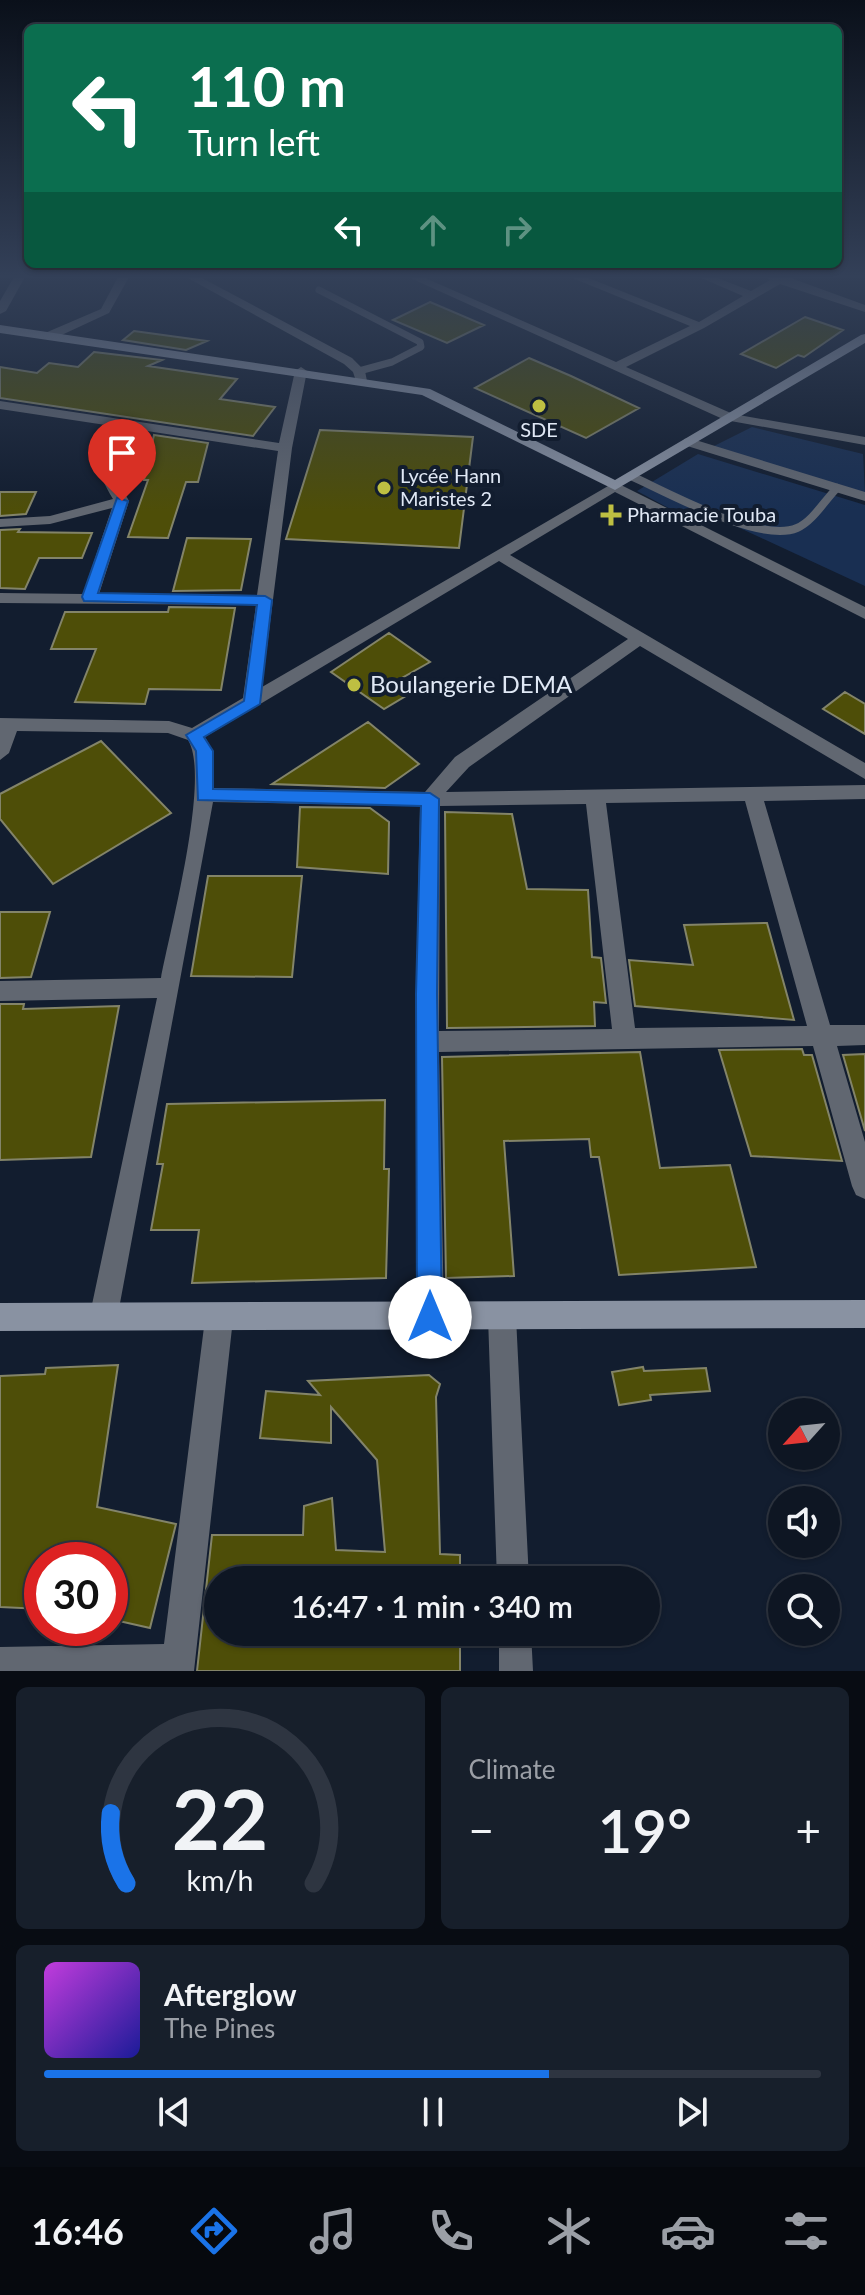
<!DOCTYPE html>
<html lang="en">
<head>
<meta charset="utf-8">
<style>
	:root { --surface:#0e1623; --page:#171f2b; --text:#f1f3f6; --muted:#9b9fa6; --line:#2e3541; --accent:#1a73e8 }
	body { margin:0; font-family:Lato,sans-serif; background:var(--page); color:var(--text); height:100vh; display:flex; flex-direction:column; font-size:30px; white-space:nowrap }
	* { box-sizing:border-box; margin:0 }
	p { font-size:26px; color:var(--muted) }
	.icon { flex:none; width:44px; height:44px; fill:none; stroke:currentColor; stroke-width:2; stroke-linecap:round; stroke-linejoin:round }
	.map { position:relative; height:1671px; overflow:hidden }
	.drawer { display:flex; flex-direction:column; gap:16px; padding:16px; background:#080c13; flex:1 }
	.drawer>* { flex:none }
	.top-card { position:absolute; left:24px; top:24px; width:818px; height:244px; border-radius:12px; box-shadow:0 2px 6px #0004,0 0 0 2px var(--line); background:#0b6e4f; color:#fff; overflow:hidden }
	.needle { width:52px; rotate:243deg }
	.buttons { position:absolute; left:768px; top:1398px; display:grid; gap:16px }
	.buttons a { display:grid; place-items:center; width:72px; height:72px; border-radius:50%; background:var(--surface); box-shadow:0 2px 6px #0004,0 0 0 2px var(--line); font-size:40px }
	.speed { position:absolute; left:24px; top:1542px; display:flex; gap:16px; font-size:40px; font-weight:700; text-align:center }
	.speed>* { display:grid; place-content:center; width:104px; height:104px; border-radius:50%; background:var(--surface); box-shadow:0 2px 6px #0004,0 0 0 2px var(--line); line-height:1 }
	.speed .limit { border:12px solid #d22; background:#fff; color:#111 }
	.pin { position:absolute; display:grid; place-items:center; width:68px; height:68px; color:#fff; margin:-82px -34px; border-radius:50% 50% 50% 0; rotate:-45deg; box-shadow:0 0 8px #0007 }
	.pin .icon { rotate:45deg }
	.me { position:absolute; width:88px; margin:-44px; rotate:0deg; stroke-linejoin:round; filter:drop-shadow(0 0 6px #0008) }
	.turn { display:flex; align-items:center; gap:28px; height:168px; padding:0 32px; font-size:36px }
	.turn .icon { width:104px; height:104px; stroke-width:2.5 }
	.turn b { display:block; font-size:56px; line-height:68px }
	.lanes { display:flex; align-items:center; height:76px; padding:0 32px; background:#0003; justify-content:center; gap:40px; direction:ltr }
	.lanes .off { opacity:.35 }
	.big { font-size:60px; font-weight:600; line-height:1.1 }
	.drawer .widget { flex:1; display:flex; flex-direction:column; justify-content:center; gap:12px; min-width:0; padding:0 28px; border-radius:12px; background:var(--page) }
	.drawer .dial { align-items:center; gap:0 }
	.dial svg { height:208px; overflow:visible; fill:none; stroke:var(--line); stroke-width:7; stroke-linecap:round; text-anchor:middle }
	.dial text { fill:var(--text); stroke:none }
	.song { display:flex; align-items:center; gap:24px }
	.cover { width:96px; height:96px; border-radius:12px; background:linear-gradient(135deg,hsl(290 70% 55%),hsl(240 70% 35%)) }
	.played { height:8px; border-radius:4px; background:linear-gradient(90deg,var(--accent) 65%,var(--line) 65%) }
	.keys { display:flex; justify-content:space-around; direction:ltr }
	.heat { display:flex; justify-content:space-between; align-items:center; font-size:44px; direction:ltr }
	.drawer .tiles { flex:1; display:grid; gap:16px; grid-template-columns:1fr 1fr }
	.widget:last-child { grid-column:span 2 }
	.trip { position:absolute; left:204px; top:1566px; width:456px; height:80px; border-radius:40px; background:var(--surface); box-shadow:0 2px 6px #0004,0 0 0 2px var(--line); font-weight:600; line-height:80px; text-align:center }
	.tab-bar { display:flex; height:128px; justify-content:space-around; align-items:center; background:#06090e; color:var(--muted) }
	.tab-bar .icon { width:56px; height:56px }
	.tab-bar .active { color:var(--accent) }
	.tab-bar b { font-size:36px; color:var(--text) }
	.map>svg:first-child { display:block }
</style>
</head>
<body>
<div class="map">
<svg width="865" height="1671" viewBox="0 0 865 1671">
	<rect width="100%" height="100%" fill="#121d2f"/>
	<path fill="#192f52" d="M752 427 863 454 865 493 712 447Z
		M698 454 865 505V586L727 522 712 518H687L637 491Z"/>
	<path fill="#4e4e08" stroke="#838469" stroke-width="2" d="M430 302 484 325 447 343 393 320Z
		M805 317 843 330 804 357 798 355 776 368 741 354Z
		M134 331 207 341 186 350 123 340Z
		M94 352 162 360 148 366 237 379 220 399 275 407 253 436 0 398V367L37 373 49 363 78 367Z
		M529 358 571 376 639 408 586 438 475 388Z
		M320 430 473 437 459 548 286 539Z
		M154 435 208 443 198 482H186L168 538 128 537 148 480H144Z
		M0 492H36L26 514 0 516Z
		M20 529 18 532 92 533 82 558H39L25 589 0 588V530Z
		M187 538 251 539 241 590 173 591Z
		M169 607 235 608 221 690 149 689 145 704 75 702 96 649H51L65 612H168Z
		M389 633 430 662 395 682 409 694 384 709 331 672Z
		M845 692 865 704V734L823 709Z
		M368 722 419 764 385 788 272 784Z
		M101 741 171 813 53 884 0 819V794Z
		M300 807 370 808 389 822 388 874 297 867Z
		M445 812 512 814 527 889 588 890 592 957 601 958 606 1003 594 1002 595 1026 447 1028Z
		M208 876H302L292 977 191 976Z
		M0 912H50L31 977 0 978Z
		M767 923 794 1020 635 1006 629 960 693 965 684 925Z
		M0 1004H24L23 1009 119 1006 91 1157 0 1160Z
		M802 1049 804 1055H812L842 1161 751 1156 719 1050Z
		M640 1052 660 1168 730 1165 756 1267 619 1275 599 1157H591L589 1139 504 1141 514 1276 446 1278 442 1057Z
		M865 1054V1131L843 1055Z
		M385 1100 384 1169H389L386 1278 192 1283 199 1230H151L163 1164H157L167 1104Z
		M118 1365 97 1507 176 1524 150 1628 110 1619V1560H42V1609L0 1607V1376L45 1374 46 1368Z
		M643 1367 644 1371 706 1368 710 1391 650 1395 651 1400 619 1405 612 1372Z
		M429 1375 440 1384 436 1397 440 1554 460 1555V1580H218V1632H460V1671H197L212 1535H303L304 1506 332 1498 336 1550 385 1552 377 1460 331 1407V1443L260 1438 266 1391 320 1395 308 1381Z"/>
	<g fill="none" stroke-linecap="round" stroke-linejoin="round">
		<path stroke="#616771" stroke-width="7" d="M319 290 420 342 421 347 392 362 359 371"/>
		<path stroke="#616771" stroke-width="8" d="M631 476C667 492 760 544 797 528 813 521 825 500 837 488"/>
		<path fill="#616771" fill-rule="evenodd" d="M14 277H25L6 311 0 314V301Z
			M118 277H129L109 313 53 339H45V333L101 309Z
			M186 277H200L352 358 365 371 367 381 357 384 353 372 344 364Z
			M408 277H423L616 362 690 326 570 277H586L699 322 743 296 699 277H715L751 291 770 280 766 277H788L865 305V312L780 284 704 328 626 367 733 414 865 437V445L725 420Z
			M301 367 307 371 292 448 262 687 615 482 865 607V619L615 492 510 555 865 763V779L640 646 469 767 446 792 865 785V799L764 801 830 1025H865V1045L837 1046 865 1142V1199L856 1195 852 1186 813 1046 439 1052 444 1317 440 1327 430 1331 420 1327 416 1317V994L420 806 213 802 118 1314 114 1324 104 1328 94 1324 90 1314 157 998 0 1001V981L161 978C170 930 211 777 188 740L168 733 17 731 9 753 0 760V718L169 721 192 728 243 698 256 605 0 603V593L83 594 112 508 50 524 0 527V519L50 516 113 499C91 463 95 450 132 429L0 409V401L279 443 295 371ZM147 431 278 451 257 595 99 594 129 501 114 474 113 456ZM499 561 628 639 455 757 425 792 214 788 213 751 205 737ZM745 801 807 1026 635 1028 606 803ZM586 804 612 1029 439 1031 440 806Z
			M689 438 865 492V501L684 445V439Z
			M502 1303 512 1307 516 1317 529 1580H497L488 1317 492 1307Z
			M219 1305 229 1309 233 1319 194 1671H0V1647L164 1644 205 1319 209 1309Z
			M499 1632H531L533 1671H499Z"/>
		<path fill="#8992a2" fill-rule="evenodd" d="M0 325 430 389 615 480 861 335 865 334V343L615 490 422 395 0 333Z
			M865 1300V1328L0 1331V1303Z"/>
	</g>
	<linearGradient id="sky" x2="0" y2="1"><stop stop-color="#0a101a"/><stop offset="0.54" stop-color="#334058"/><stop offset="1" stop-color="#334058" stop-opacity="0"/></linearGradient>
	<rect width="865" height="511" fill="url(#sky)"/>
	<path fill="#1a73e8" stroke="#114b97" stroke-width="2" d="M117 498 128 501 98 593 265 596 272 600 260 704 204 737 213 751V789L430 793 439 799 437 994 442 1317 439 1326 430 1330 421 1326 417 1317 416 994 421 806 198 800 196 751 186 735 244 701 257 605 84 601 82 597Z"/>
	<g fill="#bebf42" stroke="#121d2f" stroke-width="3">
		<circle cx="539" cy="406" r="8"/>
		<circle cx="384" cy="488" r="8"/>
		<path d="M607 503h8v8h8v8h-8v8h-8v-8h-8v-8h8z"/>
		<circle cx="354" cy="685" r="8"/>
	</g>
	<g text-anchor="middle" stroke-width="8" stroke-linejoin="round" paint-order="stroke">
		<g font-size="20" fill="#e0e8f5" stroke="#121d2f" text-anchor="start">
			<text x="539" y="437" text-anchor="middle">SDE</text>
			<text x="400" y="483">Lycée Hann<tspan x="400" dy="23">Maristes 2</tspan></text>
			<text x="627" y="522">Pharmacie Touba</text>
		</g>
		<g font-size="24" fill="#e0e8f5" stroke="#121d2f" text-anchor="start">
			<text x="370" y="693">Boulangerie DEMA</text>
		</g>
	</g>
</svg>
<div class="buttons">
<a><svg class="needle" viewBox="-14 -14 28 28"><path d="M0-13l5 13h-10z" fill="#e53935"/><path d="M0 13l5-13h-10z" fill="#9b9fa6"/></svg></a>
<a><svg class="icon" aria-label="sound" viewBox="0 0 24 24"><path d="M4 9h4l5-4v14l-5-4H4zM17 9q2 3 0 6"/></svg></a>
<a><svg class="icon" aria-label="search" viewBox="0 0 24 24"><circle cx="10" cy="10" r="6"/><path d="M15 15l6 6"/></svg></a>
</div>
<div class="speed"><div class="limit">30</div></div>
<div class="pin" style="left:122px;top:501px;background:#d93025"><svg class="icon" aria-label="arrive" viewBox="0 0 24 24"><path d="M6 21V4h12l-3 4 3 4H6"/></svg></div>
<svg class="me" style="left:430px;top:1317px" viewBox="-20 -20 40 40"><circle r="19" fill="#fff"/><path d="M0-13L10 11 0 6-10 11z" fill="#1a73e8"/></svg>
<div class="trip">16:47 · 1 min · 340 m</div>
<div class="top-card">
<div class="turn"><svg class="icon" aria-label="left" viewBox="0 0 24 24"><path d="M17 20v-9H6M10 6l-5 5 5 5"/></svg><div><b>110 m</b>Turn left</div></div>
<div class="lanes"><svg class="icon" aria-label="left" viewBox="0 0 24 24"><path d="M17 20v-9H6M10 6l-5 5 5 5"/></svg><svg class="icon off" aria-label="ahead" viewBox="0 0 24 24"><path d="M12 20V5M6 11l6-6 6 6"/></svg><svg class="icon off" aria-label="right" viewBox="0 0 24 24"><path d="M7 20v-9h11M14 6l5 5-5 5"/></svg></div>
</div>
</div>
<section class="drawer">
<div class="tiles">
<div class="widget dial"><svg viewBox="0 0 100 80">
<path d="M14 69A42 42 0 1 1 86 69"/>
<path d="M14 69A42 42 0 0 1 8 42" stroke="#1a73e8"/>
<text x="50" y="56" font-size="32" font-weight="700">22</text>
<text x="50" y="72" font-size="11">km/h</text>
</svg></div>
<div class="widget"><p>Climate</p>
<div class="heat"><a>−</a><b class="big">19°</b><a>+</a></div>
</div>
<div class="widget">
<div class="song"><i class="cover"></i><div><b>Afterglow</b><p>The Pines</p></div></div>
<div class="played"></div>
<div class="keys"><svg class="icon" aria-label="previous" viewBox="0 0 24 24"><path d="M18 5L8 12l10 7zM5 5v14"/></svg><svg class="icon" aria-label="pause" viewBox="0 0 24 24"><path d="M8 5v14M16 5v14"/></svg><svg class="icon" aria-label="next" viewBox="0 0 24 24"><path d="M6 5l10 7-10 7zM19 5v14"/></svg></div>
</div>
</div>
</section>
<nav class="tab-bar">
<b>16:46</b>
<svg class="icon active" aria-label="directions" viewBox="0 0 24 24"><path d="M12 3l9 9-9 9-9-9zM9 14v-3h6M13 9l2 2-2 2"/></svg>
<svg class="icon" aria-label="music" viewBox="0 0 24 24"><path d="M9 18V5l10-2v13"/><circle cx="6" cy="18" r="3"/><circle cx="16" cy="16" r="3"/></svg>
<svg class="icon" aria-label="phone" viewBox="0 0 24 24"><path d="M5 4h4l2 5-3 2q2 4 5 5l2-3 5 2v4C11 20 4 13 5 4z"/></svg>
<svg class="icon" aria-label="climate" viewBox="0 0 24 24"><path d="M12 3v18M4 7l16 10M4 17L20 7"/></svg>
<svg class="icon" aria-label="car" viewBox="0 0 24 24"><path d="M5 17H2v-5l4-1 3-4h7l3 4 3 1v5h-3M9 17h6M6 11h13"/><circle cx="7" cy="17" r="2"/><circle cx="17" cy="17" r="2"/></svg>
<svg class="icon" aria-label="filters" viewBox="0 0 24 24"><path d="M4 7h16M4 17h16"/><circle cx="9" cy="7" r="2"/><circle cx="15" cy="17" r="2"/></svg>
</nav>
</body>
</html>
